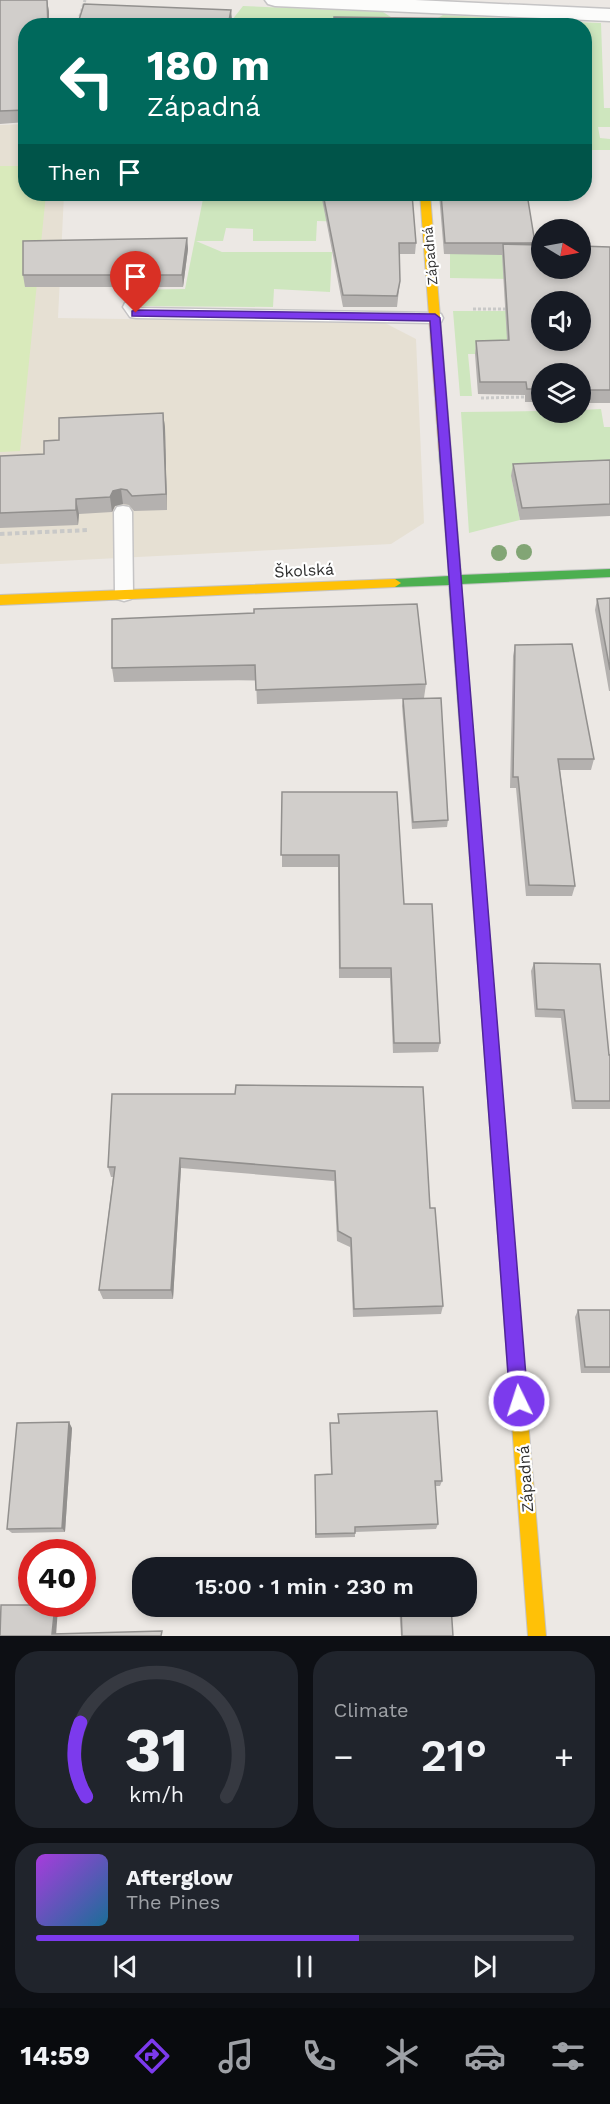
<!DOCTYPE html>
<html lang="en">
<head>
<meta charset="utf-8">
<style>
	:root { --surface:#171b24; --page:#20242c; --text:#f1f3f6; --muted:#9ea1a6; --line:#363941; --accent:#7c3aed }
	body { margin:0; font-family:"Work Sans",sans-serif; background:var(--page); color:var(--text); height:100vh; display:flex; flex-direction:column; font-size:22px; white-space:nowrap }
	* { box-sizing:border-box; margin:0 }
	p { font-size:20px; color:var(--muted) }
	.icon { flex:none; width:33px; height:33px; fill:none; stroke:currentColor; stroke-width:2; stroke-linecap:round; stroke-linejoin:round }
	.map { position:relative; height:1636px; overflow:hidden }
	.details { display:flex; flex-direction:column; gap:15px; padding:15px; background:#0d0f14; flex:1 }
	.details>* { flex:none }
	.top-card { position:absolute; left:18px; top:18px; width:574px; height:183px; border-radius:24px; box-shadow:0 3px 9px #0003; background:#00695c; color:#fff; overflow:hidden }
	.needle { width:39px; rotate:100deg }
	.fabs { position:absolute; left:531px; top:219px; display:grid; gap:12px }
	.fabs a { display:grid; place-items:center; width:60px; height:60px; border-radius:50%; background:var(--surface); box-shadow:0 3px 9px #0003; font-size:30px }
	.speed { position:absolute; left:18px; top:1539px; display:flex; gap:12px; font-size:30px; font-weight:700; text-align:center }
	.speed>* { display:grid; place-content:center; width:78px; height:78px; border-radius:50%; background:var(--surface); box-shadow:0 3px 9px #0003; line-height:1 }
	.speed .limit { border:9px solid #d22; background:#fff; color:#111 }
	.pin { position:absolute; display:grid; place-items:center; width:51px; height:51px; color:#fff; margin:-62px -26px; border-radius:50% 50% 50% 0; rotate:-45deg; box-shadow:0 0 6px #0007 }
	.pin .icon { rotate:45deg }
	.me { position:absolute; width:66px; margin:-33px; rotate:356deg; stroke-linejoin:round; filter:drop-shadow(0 0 4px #0008) }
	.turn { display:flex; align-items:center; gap:21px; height:126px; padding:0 30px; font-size:27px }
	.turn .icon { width:78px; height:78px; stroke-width:2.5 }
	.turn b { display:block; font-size:42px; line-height:51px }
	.then { display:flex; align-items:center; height:57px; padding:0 30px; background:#0003; gap:12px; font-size:22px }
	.big { font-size:45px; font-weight:600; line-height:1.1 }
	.details .card { flex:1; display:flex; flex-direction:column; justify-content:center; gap:9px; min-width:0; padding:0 21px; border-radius:24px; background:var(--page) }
	.details .dial { align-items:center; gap:0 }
	.dial svg { height:156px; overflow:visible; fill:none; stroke:var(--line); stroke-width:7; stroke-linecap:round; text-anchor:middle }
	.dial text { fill:var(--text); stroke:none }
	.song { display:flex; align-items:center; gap:18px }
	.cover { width:72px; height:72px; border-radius:9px; background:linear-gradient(135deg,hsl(280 70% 55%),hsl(200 70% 35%)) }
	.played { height:6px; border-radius:3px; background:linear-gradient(90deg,var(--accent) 60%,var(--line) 60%) }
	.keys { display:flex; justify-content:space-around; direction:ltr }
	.heat { display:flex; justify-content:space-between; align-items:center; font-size:33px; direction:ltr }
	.details .tiles { flex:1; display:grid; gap:15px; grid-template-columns:1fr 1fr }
	.card:last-child { grid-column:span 2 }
	.trip { position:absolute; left:132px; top:1557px; width:345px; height:60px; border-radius:24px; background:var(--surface); box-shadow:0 3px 9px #0003; font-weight:600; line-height:60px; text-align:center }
	.tab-bar { display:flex; height:96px; justify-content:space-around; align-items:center; background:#090b0e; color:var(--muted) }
	.tab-bar .icon { width:42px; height:42px }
	.tab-bar .selected { color:var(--accent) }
	.tab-bar b { font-size:27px; color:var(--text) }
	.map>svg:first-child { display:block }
</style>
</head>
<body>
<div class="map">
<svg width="610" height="1636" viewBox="0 0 610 1636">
	<rect width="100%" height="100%" fill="#ece8e4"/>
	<path fill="#e6e0d3" d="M25 124 26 194H64L58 318 385 323 416 339 424 523 391 544 0 564V125Z"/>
	<path fill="#cee6be" d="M243 6 383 12 397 21 398 26H230L232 20Z
		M443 15 541 20V26H429V23Z
		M573 22 601 23 604 108H610V127H598L600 138 610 139V150H585V26L573 25Z
		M204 194H365L351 222 317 221 316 241H253V229L226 228 223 241H196L222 252H332L330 292 274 289 273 307 135 306 124 301 126 290 185 289Z
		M491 238H541V257L517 279 450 278V254Z
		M453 311H523L542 340H580V374L475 354H468L472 396H460Z
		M601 409 604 427H610V472L511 476 520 520 469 533 461 412 541 411 542 412H580L581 410Z"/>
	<path fill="#d9eabb" d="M0 166H25L26 194H46L20 451 0 452Z"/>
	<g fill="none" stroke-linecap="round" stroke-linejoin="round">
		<g stroke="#c5c4c5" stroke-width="3">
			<path id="lane" d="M131 302 141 308 435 313 441 314 443 318 441 322 435 323 136 318 130 317 123 307 125 303Z
				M123 506 129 507 132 512 133 594 131 599 124 601 117 599 115 594 114 512 117 507Z"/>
		</g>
		<g stroke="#c5c4c5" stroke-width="3">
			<path id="street" d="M265 0H415L610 9V21L275 6 268 4Z"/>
		</g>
		<g stroke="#c5c4c5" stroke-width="2">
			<path id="fast" d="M445 448 451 452 461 575 610 569V577L461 584 498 1046 496 1051 491 1053 486 1051 484 1046 449 585 395 587 389 583 395 579 449 576 439 452Z"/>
		</g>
		<g stroke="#c5c4c5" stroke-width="2">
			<path id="slow" d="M420 194H430L451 452 445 456 439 452Z
				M395 579 401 583 395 587 0 605V595Z
				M516 1364 522 1366 524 1372 546 1636H528L508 1372 510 1366Z"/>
		</g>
		<g stroke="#c5c4c5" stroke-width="2">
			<path id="jam" d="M491 1039 496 1041 498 1046 524 1372 522 1378 516 1380 510 1378 508 1372 484 1046 486 1041Z"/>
		</g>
		<path stroke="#c9c9c8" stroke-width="3" stroke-dasharray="3 2" stroke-linecap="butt" d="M77 26 85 0
			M473 309H508
			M481 398 525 397"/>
		<path stroke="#c9c9c8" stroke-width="4" stroke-dasharray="4.5 3" stroke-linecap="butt" d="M0 534 89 530"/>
		<use href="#lane" fill="#fcfcfb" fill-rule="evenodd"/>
		<use href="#street" fill="#fcfcfb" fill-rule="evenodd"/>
		<use href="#fast" fill="#4caf50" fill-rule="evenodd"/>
		<use href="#slow" fill="#ffc107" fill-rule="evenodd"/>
		<use href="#jam" fill="#c62828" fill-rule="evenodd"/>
	</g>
	<g fill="#82a575">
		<circle cx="524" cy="552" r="8"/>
		<circle cx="499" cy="553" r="8"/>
	</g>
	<path fill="#b4b1af" d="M0 0H47L49 12 26 26V122L0 124Z
		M321 194H412L416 243 415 254H399L400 281 397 307H343Z
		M439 194H527L535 245 610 247V403H580V374H542V402H525V395L478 394 475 354 476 341 507 340 502 255 444 254Z
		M187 238 188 249 183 287H25L23 275Z
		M163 413 165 428 167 510 134 511 129 505 123 504 115 506 112 512 79 514 78 525 0 528V456L44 454 59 440Z
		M610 460V516L520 520 511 476 513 464Z
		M610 598V691H609L595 610 597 599Z
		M112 619 426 684 424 698 448 820 447 827 412 829 402 706 403 699 257 704 256 680 114 682 112 668Z
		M515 645 594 759 591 770H560L575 886 572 896H526L516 788H510L513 656Z
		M282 792 404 904 440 1043 438 1052 393 1053 390 978H339L338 867H282Z
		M534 963 610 1055V1109H572L561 1018 535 1017 531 971Z
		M235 1094 430 1208 443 1306 441 1314 353 1317 350 1247 337 1241 334 1181 181 1168 173 1299H103L99 1290 113 1177H111L108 1167Z
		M578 1310H610V1373H581L575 1317Z
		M338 1414 442 1481 440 1486H435L438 1524 436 1529 355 1532V1537L315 1538V1475L331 1474 330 1423H338Z
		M72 1428 65 1532 12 1533 7 1529Z
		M399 1606H451L453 1636H401Z"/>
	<path fill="#92908e" d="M47 0 49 12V26H48Z
		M231 10 232 20 230 26H228Z
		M187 238 188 249 183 287 182 275Z
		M163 413 165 428 167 510 166 494Z
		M121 489 123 504 115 506 112 512 110 497 113 491Z
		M76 499 79 514 78 525 76 510Z
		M180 1158 181 1168 173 1299 171 1290Z
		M69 1422 72 1428 65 1532 62 1528Z
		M55 1605 58 1608 56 1636 52 1634Z"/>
	<path fill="#d1cecb" stroke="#92908e" stroke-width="1.5" fill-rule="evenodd" d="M0 0H47L48 26H26V110L0 111Z
		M84 4 231 10 228 26H77Z
		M334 17 492 19 493 26H334Z
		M323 194H412L416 243H399L400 281 397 296 343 295Z
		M441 194H527L535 243H445Z
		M187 238 182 275H23V241Z
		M503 244 542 245V268H580V246L610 247V390H580V374H542V389H527L526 382H480L476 341 509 340ZM542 302H580V340H542Z
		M163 413 166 494 132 496 127 490 121 489 113 491 110 497 76 499V510L0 513V456L44 454V441L59 440V418Z
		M610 460V504L522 508 513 464Z
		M610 598V670L597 599Z
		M417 604 426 684 256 690 255 665 112 668V619L254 613V609Z
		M572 644 594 759H558L575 886 529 885 518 777H513L515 645Z
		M441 698 448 820 413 822 403 699Z
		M282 792H397L404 904H432L440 1043H394L391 968H340L339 855H281Z
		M534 963 600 964 609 1055H610V1101H575L564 1010 537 1009Z
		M236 1085 423 1087 430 1208H435L443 1306 354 1309 351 1238 338 1231 335 1171 180 1158 171 1290H99L115 1167H108L112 1094H235Z
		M578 1310H610V1367H585Z
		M437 1411 442 1481H435L438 1524 355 1527V1533L316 1534 315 1475 332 1474 330 1423H339L338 1414Z
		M69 1422 62 1528 7 1529 17 1423Z
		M1 1605H55L52 1634 162 1631 161 1636H0Z
		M401 1606H451L453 1636H402Z"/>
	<path fill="#7c3aed" stroke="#51269a" stroke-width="1.5" d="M136 310 435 314 440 318 528 1401 525 1407 519 1410 513 1407 510 1401 430 321 132 316V311Z"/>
	<g text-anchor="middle" stroke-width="4.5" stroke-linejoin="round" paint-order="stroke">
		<g font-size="14" fill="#2e2e2e" stroke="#fff">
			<text transform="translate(430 256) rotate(-95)" y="5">Západná</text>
		</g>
		<g font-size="16" fill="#2e2e2e" stroke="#fff">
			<text transform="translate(304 570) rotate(-3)" y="6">Školská</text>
			<text transform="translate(525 1479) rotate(-94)" y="6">Západná</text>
		</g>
	</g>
</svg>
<div class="fabs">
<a><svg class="needle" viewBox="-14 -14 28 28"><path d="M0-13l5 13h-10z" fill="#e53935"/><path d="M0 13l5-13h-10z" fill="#9ea1a6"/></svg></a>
<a><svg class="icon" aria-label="sound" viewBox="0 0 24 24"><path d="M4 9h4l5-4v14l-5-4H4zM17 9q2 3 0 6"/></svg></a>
<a><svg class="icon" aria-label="layers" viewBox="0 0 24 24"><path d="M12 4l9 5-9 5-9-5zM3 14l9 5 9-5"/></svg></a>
</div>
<div class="speed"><div class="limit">40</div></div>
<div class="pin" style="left:136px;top:313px;background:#d93025"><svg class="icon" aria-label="arrive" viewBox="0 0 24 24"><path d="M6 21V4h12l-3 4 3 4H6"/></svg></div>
<svg class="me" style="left:519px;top:1401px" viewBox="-20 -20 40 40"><circle r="17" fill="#7c3aed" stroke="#fff" stroke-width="3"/><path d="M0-11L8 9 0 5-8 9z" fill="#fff"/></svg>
<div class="trip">15:00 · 1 min · 230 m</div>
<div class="top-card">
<div class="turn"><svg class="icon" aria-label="left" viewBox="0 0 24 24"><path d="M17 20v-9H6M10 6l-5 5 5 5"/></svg><div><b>180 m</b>Západná</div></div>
<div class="then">Then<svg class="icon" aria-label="arrive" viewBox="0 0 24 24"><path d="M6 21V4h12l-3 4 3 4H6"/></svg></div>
</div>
</div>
<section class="details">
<div class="tiles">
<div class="card dial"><svg viewBox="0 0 100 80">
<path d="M14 69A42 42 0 1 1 86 69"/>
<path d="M14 69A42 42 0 0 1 11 31" stroke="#7c3aed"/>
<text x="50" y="56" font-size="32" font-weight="700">31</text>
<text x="50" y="72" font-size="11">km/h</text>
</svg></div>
<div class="card"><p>Climate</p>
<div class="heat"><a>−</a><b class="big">21°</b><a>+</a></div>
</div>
<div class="card">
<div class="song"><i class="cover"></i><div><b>Afterglow</b><p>The Pines</p></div></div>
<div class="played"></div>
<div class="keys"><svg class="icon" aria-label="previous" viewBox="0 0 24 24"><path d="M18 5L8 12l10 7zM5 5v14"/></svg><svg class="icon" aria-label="pause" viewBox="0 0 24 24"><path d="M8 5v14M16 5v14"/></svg><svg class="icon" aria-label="next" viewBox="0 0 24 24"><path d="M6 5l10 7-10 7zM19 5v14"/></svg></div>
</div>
</div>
</section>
<nav class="tab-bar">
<b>14:59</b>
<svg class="icon selected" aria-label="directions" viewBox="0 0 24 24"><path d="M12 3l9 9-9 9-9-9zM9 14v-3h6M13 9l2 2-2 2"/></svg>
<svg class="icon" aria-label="music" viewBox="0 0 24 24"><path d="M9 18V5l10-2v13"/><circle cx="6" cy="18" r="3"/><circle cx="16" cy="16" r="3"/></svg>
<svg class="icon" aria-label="phone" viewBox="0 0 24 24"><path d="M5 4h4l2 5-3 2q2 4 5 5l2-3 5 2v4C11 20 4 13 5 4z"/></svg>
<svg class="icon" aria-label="climate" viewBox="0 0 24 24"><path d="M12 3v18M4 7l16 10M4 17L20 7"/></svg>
<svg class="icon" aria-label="car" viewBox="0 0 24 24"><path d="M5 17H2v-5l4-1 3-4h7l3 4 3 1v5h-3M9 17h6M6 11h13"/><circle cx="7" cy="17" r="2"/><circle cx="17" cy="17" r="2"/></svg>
<svg class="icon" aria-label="filters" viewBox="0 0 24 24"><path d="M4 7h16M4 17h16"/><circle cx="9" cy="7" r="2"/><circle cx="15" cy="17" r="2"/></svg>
</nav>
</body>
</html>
